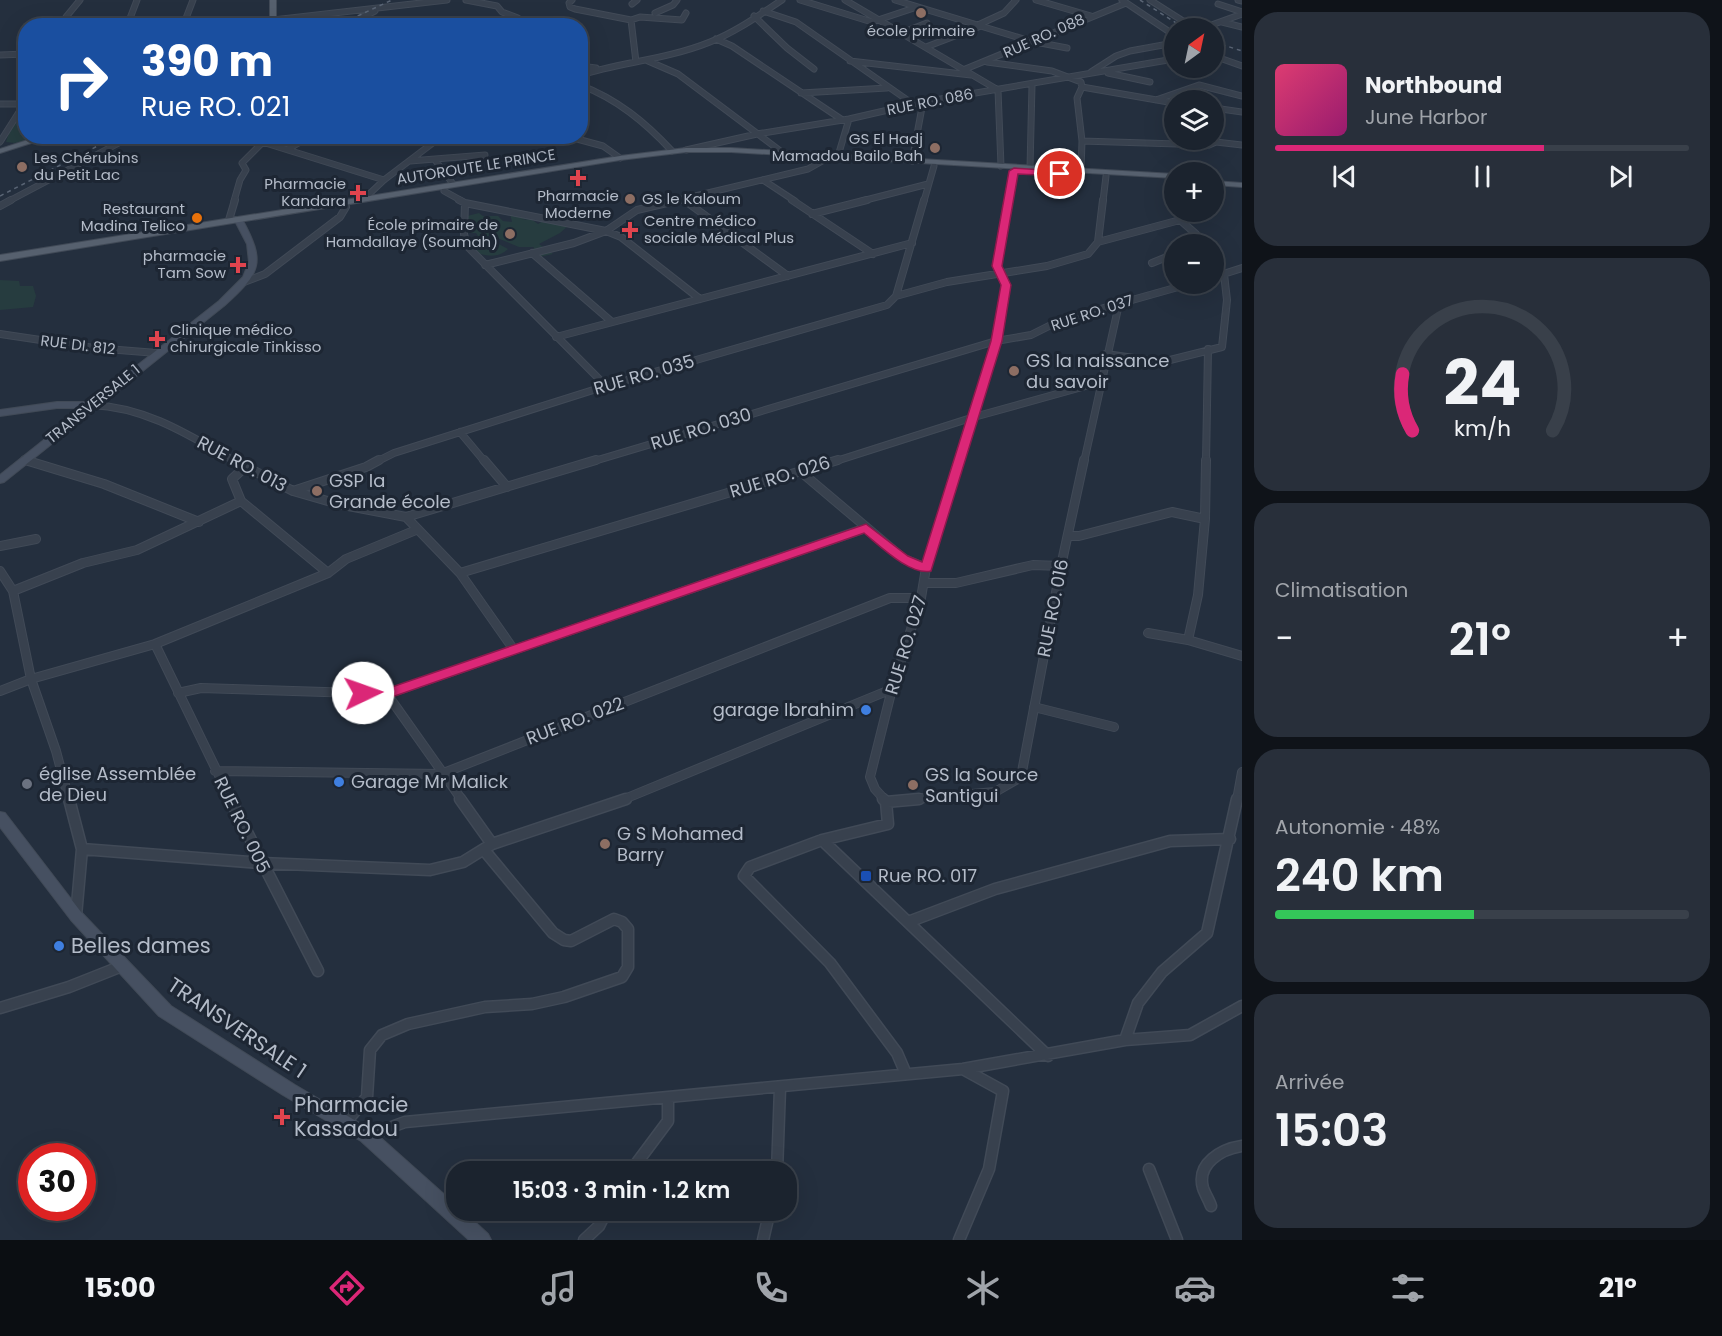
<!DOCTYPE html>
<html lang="fr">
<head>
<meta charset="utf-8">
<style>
	:root { --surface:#1b232e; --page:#282f3a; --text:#f1f3f6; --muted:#a0a4aa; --line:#39404a; --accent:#db2777 }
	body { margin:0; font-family:Poppins,sans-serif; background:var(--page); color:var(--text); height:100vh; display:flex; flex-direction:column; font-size:22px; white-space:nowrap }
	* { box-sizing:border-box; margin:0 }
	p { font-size:20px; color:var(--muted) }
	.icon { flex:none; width:33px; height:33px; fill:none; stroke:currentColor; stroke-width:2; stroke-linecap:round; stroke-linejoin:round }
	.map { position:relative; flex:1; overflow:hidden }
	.panel { display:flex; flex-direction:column; gap:12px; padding:12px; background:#0f1319; width:480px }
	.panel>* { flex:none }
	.guide { position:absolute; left:18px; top:18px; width:570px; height:126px; border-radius:24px; box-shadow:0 6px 24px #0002,0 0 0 2px var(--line); background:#1a4fa0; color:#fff; overflow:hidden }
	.needle { width:39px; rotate:33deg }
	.controls { position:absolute; left:1164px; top:18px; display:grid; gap:12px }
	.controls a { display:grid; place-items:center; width:60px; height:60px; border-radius:50%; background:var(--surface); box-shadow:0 6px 24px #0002,0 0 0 2px var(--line); font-size:30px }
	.speed { position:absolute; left:18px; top:1143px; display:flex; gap:12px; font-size:30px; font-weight:700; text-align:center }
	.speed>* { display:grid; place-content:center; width:78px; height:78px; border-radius:50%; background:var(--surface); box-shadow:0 6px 24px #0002,0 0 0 2px var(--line); line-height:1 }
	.speed .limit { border:9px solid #d22; background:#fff; color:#111 }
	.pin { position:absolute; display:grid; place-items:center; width:51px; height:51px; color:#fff; margin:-26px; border:3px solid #fff; border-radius:50%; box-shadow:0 2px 6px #0007 }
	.me { position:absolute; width:66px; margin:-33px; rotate:87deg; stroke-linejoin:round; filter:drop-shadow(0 0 4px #0008) }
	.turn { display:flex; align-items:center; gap:21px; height:126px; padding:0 24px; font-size:27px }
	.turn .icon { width:78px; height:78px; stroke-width:2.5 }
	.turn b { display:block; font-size:42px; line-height:51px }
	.big { font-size:45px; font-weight:600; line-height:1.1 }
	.panel .tile { flex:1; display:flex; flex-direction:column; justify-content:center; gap:9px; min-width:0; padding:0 21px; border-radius:24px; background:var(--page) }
	.panel .dial { align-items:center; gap:0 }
	.dial svg { height:156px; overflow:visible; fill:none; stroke:var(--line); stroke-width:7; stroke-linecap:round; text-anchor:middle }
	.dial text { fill:var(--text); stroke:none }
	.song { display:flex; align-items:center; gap:18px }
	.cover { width:72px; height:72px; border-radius:9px; background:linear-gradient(135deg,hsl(340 70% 55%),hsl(320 70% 35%)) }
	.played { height:6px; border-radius:3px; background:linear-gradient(90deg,var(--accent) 65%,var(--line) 65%) }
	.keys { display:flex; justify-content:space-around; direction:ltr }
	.heat { display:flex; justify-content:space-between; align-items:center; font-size:33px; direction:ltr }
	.charge { height:9px; border-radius:4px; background:linear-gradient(90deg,#34c759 48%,var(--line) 0) }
	.trip { position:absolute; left:446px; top:1161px; width:351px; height:60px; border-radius:24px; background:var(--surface); box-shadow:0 6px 24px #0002,0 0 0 2px var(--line); font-weight:600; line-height:60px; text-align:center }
	.tab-bar { display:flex; height:96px; justify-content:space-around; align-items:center; background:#0b0e12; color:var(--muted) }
	.tab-bar .icon { width:42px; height:42px }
	.tab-bar .current { color:var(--accent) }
	.tab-bar b { font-size:27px; color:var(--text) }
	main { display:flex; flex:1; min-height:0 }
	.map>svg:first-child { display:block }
</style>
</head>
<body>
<main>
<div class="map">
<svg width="1242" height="1240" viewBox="0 0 1242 1240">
	<rect width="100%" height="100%" fill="#242f3e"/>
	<path fill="#263c3f" d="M25 116 26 136 44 137 14 143 6 142 13 120Z
		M479 213 483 216H498L503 221 512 222 510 214 530 218 521 220 531 219 538 224 543 221 569 225 560 233 539 244 553 254 539 257 533 250 534 247H519L490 235 482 240 495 242 508 249C496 260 484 255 470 251L468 241C480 241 484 251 496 250L473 238 478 236 476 233H467L466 225 468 222 463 220V217Z
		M0 280 19 281 20 286H33L36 296 33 307 0 310Z"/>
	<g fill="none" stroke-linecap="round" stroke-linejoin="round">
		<g stroke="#414a57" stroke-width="7">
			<path id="street-far3" d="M466 0 497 6 502 12 518 18 511 26
				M572 0 569 3 570 7 575 9 631 20 636 62
				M800 0 872 22 914 8
				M845 0 998 90 1001 166
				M895 0 1030 41 1067 48
				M1036 0 1091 16
				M1122 0 1174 35
				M1150 0 1183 21 1206 27
				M1238 0 1242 1
				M632 4 637 0
				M1218 4 1242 12
				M763 11 796 22 913 104
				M655 13 673 5 677 0
				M754 16 787 48 814 69
				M273 20 447 0
				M631 20 640 17 682 20 686 13
				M1222 22 1242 27
				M978 25 1004 13 1016 0
				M62 26 66 17 80 0
				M127 26 137 0
				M183 26 193 0
				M345 26 375 11
				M1203 28 1242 14
				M901 33 927 23
				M716 39 732 46 841 119
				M926 47 981 26
				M0 55 26 54
				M1214 56 1242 66
				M648 61 678 74 783 153
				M850 61 971 75
				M987 62 1052 71 1081 82 1082 87 1077 98 1082 141 1081 171
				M580 66 596 68
				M963 70 1126 3
				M1091 72 1116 56 1130 51 1174 43
				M1108 73 1150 82
				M580 75C623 62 668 59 710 42 736 32 759 15 782 0
				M580 85C617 99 645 122 672 151
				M1082 87 1174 103
				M801 93 887 88
				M1156 100 1199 85 1242 96
				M0 104H26
				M1214 108 1216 142 1242 145
				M1214 108 1242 112
				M243 136 384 180
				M446 136 520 141
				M566 136 603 146 620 158
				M1082 141 1209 145 1216 142
				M0 142 26 101
				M288 149 311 136
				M686 150 757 134 849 119 923 102 1174 59
				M838 156 849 119
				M435 160 453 184
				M410 161 485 155
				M912 161 923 102
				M1030 168 1032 85
				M763 180 795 201
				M444 191 462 201
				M365 198 384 180 442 136
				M9 201 132 136
				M234 201 240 180 246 170 242 163 263 142
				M674 201 808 169 824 160
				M862 201 928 184
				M924 201 934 166
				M1009 201 1014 171
				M1103 201 1106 176"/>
		</g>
		<g stroke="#414a57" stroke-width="8">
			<path id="street-far2" d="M459 200 465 203 606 231 621 237 700 299
				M684 200 788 276
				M792 200 873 254
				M465 203 464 234 467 246 606 386
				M0 206 11 200
				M812 214 867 200
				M229 220 235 200
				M1180 220 1196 234 1192 244
				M1098 242 1103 200
				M532 253 612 322
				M1152 263 1174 254
				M485 265 574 243 606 231 637 210 680 200
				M1214 277 1242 268
				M244 282 265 274 340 217 346 207
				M896 296 924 200
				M0 334 94 348 157 353
				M556 337 912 243
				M1106 354 1162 362 1222 347 1227 300 1224 274
				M91 405C146 407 189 435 236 462
				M460 432 485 462
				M24 460 30 462
				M376 462 394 453 606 386 887 305 896 296 947 282 1047 266 1088 254 1098 242 1180 220 1188 212
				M591 462 996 341 1031 335 1061 320 1189 284
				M833 462 974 417 1100 382
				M959 462 996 341 1006 285 997 265 1009 200
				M1084 462 1119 304
				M1206 462 1208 349"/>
		</g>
		<g stroke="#414a57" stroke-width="10">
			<path id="street-far1" d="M25 460 104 484 199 522
				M233 460 293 491 338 504 406 517 460 573 514 650
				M484 460 507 487
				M245 467 232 479 241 501 328 573
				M801 472 904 559 926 568
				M293 491 366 467 379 460
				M406 517 596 460
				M1068 536H1079L1172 512 1205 519 1206 460
				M0 546 36 539
				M0 571 13 591 31 679 56 751 69 800
				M460 573 838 460
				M925 583H956L1033 565 1061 566
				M13 591 83 563 137 550 241 501
				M1148 633 1188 640 1242 656
				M1188 640 1198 595 1205 519
				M155 644 231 800
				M0 691 31 679 155 644 328 573 346 559 416 530
				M178 693 201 688 387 694 866 528
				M387 694 462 800
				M1034 707 1114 727
				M215 771 441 774 890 598H921
				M622 800 892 689
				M885 800 875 789 870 777 892 689 921 598 926 568 959 460
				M903 800 995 792 1021 777 1061 566 1084 460
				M1237 800 1242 772"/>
		</g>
		<g stroke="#414a57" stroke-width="13">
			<path id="street" d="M69 799 82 849 76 916
				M230 799 318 971
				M460 799 492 844
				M883 799 886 802
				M886 802 919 799
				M886 802 888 824 822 840 750 867 744 876 830 963 897 1053 906 1074
				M822 840 1048 1056
				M82 849 261 863 430 870 463 862 492 844 626 799
				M908 922 995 889 1170 841 1230 839
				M0 1008 69 987 122 966
				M1125 1040 1138 1003 1162 972 1207 933 1237 799
				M346 1122 367 1097 370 1050 382 1035 408 1024 485 1007 532 1004 564 997 622 977 628 967V929L622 922 614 919 571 941 564 940 553 933 484 850
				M367 1136 405 1122 963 1069 1125 1040 1190 1035 1242 1006
				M1149 1169 1177 1240
				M630 1172 668 1121V1099
				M777 1172 780 1088
				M1211 1206C1209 1200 1205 1194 1203 1188 1196 1163 1222 1149 1242 1146
				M584 1240 599 1226 607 1210
				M763 1240 770 1210
				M959 1240 989 1169 1003 1091 963 1069"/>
		</g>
		<g stroke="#414a57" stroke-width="2">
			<path id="secondary" d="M235 217 242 219C266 263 261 272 225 305L4 482 0 483V475L84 408H57L0 416V410L57 402H91L219 301 243 277 249 262 247 244 234 219Z
				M0 812 5 813 81 912 171 1006 295 1085 373 1131 456 1205V1210H462L488 1234 491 1240H469L361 1141 283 1095 159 1016 71 920 0 827Z"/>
		</g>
		<g stroke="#414a57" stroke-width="2">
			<path id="primary" d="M270 0H276V20L271 26H264L270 20Z
				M40 136H53L0 153V149Z
				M686 148H731L1174 174V178L731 152H686L620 160 0 261V255L620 156Z
				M1214 181 1242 183V187L1214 185Z"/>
		</g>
		<use href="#street-far3" stroke="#38414e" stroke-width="5"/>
		<use href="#street-far2" stroke="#38414e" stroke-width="6"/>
		<use href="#street-far1" stroke="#38414e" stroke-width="8"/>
		<use href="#street" stroke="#38414e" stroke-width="10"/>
		<use href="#secondary" fill="#465061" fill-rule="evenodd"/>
		<use href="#primary" fill="#56606e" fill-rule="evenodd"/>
		<path stroke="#5a6575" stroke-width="1.5" stroke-dasharray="4 4" stroke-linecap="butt" d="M1140 0 1184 28
			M336 26 392 0
			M1214 42 1242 51
			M0 196 117 136"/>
	</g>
	<path fill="#db2777" stroke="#8e194d" stroke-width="1.5" d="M1014 168 1060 171 1064 174 1060 176 1018 174 1002 266 1011 285 1002 341 931 571C910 576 879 545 864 533L392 697 358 696 356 693 358 690 386 689 866 524 908 556 922 562 991 341 1001 285 992 266 1009 171Z"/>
	<g fill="#8d6e63" stroke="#1d2633" stroke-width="2">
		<circle cx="921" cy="13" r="6"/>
		<circle cx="935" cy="148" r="6"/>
		<circle cx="22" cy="167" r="6"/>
		<circle cx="630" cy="199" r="6"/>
		<circle cx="510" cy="234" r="6"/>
		<circle cx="1014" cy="371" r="6"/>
		<circle cx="317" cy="491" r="6"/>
		<circle cx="913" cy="785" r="6"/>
		<circle cx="605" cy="844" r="6"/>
	</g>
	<g fill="#e0444e" stroke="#1d2633" stroke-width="2">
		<path d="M575 169h6v6h6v6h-6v6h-6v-6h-6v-6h6z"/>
		<path d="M355 184h6v6h6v6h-6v6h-6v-6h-6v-6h6z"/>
		<path d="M627 221h6v6h6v6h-6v6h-6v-6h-6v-6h6z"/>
		<path d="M235 256h6v6h6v6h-6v6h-6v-6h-6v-6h6z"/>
		<path d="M154 330h6v6h6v6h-6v6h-6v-6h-6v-6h6z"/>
		<path d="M279 1108h6v6h6v6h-6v6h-6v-6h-6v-6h6z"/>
	</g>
	<circle fill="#e8710a" stroke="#1d2633" stroke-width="2" cx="197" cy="218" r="6"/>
	<g fill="#3f7fe0" stroke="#1d2633" stroke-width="2">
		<circle cx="866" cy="710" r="6"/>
		<circle cx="339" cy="782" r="6"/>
		<circle cx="59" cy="946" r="6"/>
	</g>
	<circle fill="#6b7280" stroke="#1d2633" stroke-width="2" cx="27" cy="784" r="6"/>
	<rect fill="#1a4fb4" stroke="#1d2633" stroke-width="2" x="860" y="870" width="12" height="12" rx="3"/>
	<g text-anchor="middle" stroke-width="6" stroke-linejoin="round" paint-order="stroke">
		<g font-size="15" fill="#b4bcc9" stroke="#1d2633" text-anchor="end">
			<text x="921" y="36" text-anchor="middle">école primaire</text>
			<text x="923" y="144">GS El Hadj<tspan x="923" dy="17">Mamadou Bailo Bah</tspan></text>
			<text x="34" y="163" text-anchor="start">Les Chérubins<tspan x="34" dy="17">du Petit Lac</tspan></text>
			<text x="346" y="189">Pharmacie<tspan x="346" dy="17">Kandara</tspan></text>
			<text x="578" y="201" text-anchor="middle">Pharmacie<tspan x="578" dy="17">Moderne</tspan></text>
			<text x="642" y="204" text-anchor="start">GS le Kaloum</text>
			<text x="185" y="214">Restaurant<tspan x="185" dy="17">Madina Telico</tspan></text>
			<text x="644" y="226" text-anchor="start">Centre médico<tspan x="644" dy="17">sociale Médical Plus</tspan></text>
			<text x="498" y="230">École primaire de<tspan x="498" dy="17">Hamdallaye (Soumah)</tspan></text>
			<text x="226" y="261">pharmacie<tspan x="226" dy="17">Tam Sow</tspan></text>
			<text x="170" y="335" text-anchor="start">Clinique médico<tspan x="170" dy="17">chirurgicale Tinkisso</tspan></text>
		</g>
		<g font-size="15" fill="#b4bcc9" stroke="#1d2633">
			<text transform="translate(1044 36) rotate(-24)" y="5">RUE RO. 088</text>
			<text transform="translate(930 102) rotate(-11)" y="5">RUE RO. 086</text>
			<text transform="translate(476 167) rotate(-9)" y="5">AUTOROUTE LE PRINCE</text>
			<text transform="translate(1092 313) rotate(-18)" y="5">RUE RO. 037</text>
			<text transform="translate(78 345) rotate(7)" y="5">RUE DI. 812</text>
			<text transform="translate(93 404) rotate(-39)" y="5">TRANSVERSALE 1</text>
		</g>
		<g font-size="18" fill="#b4bcc9" stroke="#1d2633" text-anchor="start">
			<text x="1026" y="367">GS la naissance<tspan x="1026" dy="21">du savoir</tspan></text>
			<text x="329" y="487">GSP la<tspan x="329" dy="21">Grande école</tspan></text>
			<text x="854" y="716" text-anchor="end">garage Ibrahim</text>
			<text x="39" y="780">église Assemblée<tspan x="39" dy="21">de Dieu</tspan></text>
			<text x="925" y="781">GS la Source<tspan x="925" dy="21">Santigui</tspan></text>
			<text x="351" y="788">Garage Mr Malick</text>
			<text x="617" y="840">G S Mohamed<tspan x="617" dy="21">Barry</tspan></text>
			<text x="878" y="882">Rue RO. 017</text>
		</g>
		<g font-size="18" fill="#b4bcc9" stroke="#1d2633">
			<text transform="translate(644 375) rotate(-16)" y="6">RUE RO. 035</text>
			<text transform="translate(701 429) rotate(-17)" y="6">RUE RO. 030</text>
			<text transform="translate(242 464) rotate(28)" y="6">RUE RO. 013</text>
			<text transform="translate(780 477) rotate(-17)" y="6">RUE RO. 026</text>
			<text transform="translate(1053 608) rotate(-79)" y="6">RUE RO. 016</text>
			<text transform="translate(906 645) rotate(-73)" y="6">RUE RO. 027</text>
			<text transform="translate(575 721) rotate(-21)" y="6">RUE RO. 022</text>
			<text transform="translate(242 825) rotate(64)" y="6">RUE RO. 005</text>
		</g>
		<g font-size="21" fill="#b4bcc9" stroke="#1d2633" text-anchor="start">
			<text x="71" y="953">Belles dames</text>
			<text x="294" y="1112">Pharmacie<tspan x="294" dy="24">Kassadou</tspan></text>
		</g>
		<g font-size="21" fill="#b4bcc9" stroke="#1d2633">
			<text transform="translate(237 1028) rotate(34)" y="7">TRANSVERSALE 1</text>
		</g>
	</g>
</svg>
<div class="controls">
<a><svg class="needle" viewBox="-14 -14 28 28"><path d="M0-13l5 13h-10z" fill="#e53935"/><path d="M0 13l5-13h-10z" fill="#a0a4aa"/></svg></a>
<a><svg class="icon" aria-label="layers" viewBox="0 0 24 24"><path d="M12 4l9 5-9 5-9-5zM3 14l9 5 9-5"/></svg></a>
<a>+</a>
<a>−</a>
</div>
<div class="speed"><div class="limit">30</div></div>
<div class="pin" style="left:1060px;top:174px;background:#d93025"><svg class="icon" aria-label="arrive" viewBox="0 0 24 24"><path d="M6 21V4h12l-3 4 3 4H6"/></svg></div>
<svg class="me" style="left:363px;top:693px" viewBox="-20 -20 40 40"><circle r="19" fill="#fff"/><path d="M0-13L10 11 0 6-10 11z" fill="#db2777"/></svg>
<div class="trip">15:03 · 3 min · 1.2 km</div>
<div class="guide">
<div class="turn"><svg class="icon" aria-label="right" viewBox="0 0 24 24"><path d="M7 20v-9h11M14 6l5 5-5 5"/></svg><div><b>390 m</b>Rue RO. 021</div></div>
</div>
</div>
<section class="panel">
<div class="tile">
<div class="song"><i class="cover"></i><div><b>Northbound</b><p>June Harbor</p></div></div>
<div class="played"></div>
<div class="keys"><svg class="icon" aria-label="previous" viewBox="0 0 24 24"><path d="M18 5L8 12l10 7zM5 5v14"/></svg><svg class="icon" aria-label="pause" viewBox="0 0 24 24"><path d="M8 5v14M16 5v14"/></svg><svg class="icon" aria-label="next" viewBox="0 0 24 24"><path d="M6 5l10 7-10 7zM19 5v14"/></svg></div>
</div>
<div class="tile dial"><svg viewBox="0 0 100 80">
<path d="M14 69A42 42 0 1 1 86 69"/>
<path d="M14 69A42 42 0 0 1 9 40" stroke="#db2777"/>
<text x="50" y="56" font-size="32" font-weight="700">24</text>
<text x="50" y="72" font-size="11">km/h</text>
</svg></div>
<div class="tile"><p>Climatisation</p>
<div class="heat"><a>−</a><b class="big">21°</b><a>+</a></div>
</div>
<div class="tile"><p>Autonomie · 48%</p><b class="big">240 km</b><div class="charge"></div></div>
<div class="tile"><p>Arrivée</p><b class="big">15:03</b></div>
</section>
</main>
<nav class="tab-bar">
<b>15:00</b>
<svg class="icon current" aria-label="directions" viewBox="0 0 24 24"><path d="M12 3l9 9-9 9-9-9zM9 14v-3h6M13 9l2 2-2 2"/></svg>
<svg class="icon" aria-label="music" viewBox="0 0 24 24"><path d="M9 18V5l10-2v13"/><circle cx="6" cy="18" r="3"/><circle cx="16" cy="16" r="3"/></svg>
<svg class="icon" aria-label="phone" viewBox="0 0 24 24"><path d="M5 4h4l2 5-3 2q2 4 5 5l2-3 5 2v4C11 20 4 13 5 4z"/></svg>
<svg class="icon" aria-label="climate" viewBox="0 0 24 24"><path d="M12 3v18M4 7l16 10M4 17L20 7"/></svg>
<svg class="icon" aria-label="car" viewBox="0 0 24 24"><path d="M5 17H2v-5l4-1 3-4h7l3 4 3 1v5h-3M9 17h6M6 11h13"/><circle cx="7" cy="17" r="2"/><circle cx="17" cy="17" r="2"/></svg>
<svg class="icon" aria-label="filters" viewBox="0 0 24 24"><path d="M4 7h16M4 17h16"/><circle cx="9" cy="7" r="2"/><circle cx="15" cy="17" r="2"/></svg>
<b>21°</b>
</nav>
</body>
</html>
